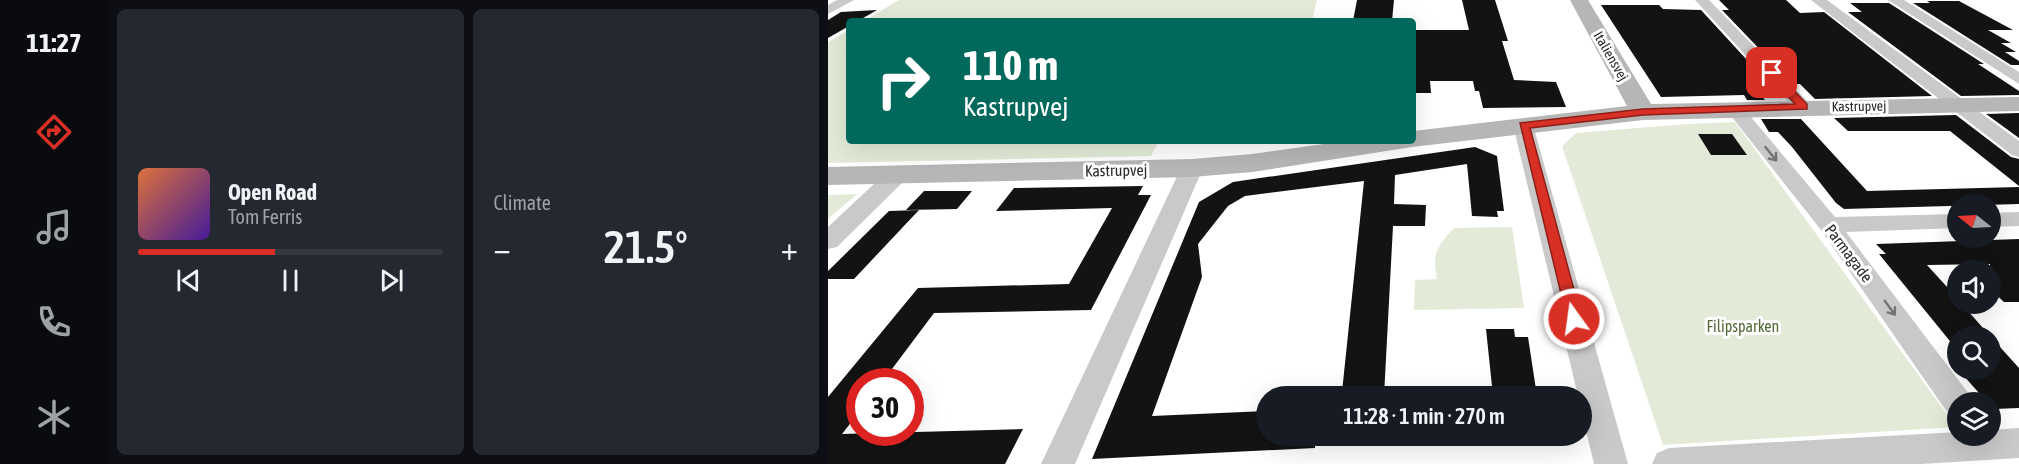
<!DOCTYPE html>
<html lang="en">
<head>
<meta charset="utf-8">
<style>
	:root { --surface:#171b24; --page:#242831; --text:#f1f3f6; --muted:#9ea1a6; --line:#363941; --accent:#d93025 }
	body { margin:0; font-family:"Asap Condensed",sans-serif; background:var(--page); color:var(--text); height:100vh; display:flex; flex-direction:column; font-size:22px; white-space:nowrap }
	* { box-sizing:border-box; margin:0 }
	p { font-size:20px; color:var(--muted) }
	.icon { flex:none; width:33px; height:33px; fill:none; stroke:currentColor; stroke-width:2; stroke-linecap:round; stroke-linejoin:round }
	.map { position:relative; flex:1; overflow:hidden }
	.details { display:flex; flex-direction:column; gap:9px; padding:9px; background:#0d0f14; width:720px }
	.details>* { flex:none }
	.top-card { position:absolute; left:18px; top:18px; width:570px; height:126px; border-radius:6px; box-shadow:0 6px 24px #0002; background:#00695c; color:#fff; overflow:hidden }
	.needle { width:39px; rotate:288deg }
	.controls { position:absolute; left:1119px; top:194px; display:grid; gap:12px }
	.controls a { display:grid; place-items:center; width:54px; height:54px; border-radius:50%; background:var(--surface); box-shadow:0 6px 24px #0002; font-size:30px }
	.speed { position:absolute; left:18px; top:368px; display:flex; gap:12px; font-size:30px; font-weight:700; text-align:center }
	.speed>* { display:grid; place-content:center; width:78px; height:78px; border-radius:50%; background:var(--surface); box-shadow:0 6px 24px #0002; line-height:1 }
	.speed .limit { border:9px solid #d22; background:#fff; color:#111 }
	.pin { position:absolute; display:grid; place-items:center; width:51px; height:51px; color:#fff; margin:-26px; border-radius:12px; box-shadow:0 3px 9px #0006 }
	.me { position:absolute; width:66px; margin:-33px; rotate:346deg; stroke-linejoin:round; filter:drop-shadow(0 0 4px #0008) }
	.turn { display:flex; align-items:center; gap:21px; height:126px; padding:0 18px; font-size:27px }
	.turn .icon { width:78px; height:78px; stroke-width:2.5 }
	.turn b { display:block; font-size:42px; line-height:51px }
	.big { font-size:45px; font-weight:600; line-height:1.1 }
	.details .tile { flex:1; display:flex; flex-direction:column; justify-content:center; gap:9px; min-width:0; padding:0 21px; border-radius:9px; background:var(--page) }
	.song { display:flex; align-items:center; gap:18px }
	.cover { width:72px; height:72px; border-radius:9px; background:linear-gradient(135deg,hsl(20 70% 55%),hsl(260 70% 35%)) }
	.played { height:6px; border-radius:3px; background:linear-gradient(90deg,var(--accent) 45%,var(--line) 45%) }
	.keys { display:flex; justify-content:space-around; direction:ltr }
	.heat { display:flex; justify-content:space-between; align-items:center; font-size:33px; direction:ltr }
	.details .tiles { flex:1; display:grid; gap:9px; grid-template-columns:repeat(2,1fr) }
	.trip { position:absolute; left:428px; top:386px; width:336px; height:60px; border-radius:30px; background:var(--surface); box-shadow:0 6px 24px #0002; font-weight:600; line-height:60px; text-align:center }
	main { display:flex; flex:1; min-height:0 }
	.tab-bar { display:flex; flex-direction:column; width:108px; justify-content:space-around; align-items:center; background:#090b0e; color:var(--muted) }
	.tab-bar .icon { width:42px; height:42px }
	.tab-bar .active { color:var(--accent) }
	.tab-bar b { font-size:27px; color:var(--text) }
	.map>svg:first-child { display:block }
</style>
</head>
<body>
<main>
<nav class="tab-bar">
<b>11:27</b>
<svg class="icon active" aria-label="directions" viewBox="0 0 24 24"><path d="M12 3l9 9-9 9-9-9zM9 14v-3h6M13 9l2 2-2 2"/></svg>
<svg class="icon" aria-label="music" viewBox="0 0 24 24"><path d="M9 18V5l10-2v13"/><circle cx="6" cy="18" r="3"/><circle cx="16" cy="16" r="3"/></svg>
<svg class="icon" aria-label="phone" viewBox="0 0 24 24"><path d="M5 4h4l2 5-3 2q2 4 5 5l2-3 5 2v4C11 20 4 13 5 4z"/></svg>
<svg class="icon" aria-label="climate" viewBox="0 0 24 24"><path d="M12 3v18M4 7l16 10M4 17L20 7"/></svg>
</nav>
<section class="details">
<div class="tiles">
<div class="tile">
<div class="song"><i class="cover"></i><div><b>Open Road</b><p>Tom Ferris</p></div></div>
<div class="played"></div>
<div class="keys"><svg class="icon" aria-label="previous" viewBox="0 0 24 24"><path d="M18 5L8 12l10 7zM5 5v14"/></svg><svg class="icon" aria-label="pause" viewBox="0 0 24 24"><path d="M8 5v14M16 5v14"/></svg><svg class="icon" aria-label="next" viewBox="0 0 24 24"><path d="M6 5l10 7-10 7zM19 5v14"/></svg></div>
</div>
<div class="tile"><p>Climate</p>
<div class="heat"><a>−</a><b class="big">21.5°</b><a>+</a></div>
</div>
</div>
</section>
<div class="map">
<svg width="1191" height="464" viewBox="0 0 1191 464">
	<rect width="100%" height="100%" fill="#fff"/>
	<path fill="#e3ebd8" d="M71 0H489L484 21H36Z
		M21 30V141H331L323 156 0 163V42Z
		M907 122 1128 427 835 445 734 146 748 133 859 124Z
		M29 194 0 219V195Z
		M684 227 696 308 586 310 587 280 609 279C604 253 608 248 626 228Z"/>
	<path fill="#131313" d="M529 0H566L564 21H525Z
		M634 0H667L680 41H674L686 80 728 82 738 107 655 108 651 91H647L645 81H602L603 93H585V30H641Z
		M891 0H958L972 13 996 12 1104 96 987 99 972 84H965L894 10H901Z
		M1099 1H1131L1185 30H1160L1183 43H1173L1188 52H1177L1191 61V65H1183L1085 3H1102Z
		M1022 3H1061L1156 64H1150L1191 91V95L1133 96 1020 12H1034Z
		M773 5H831L835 9 873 10 942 85H925L937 100H919L916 95 833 97Z
		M49 10 30 21H21V26L0 38V20L13 12Z
		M1191 113V138L1158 114Z
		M1128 115 1183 157 1191 159V186L1122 131H1020L1006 118Z
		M933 119H973L1039 191 1191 187V204L1016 209 1008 203 964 147 950 132H941Z
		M870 134H904L919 155H883Z
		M647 147 669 156 676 211H669L670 217 644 216 639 164 567 175 566 204 598 205 597 226H565L556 396H518V392H514L536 181 417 196 400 206 370 244 374 277 324 416 438 411V435H487V448L264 459 371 202 405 182Z
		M315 186 310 195H323L263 310 106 313 55 381H32V411L14 434 195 429 177 464H0V397L90 288 241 284 284 208 168 211 186 188Z
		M96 191H144L129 209 78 210Z
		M91 210 26 279H0V271L61 211Z
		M1191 239V302H1176L1162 289V264L1099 265 1130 299V303H1133L1162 336H1130V351L1051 254H1058L1048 244Z
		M658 329H686L687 337H700L709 396H665Z
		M1162 336 1191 368V408L1166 409 1162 402H1159L1135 375H1147L1143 369H1162Z"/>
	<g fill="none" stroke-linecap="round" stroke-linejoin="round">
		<path fill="#c9c9c9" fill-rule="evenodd" d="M9 0H26L0 14V5Z
			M867 0H881L981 103 984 107 981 111H969Z
			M983 0H999L1191 141V157L1184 155Z
			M1060 0H1076L1191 72V84Z
			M906 103 912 104 1007 217 1130 214V228L1018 232 1141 394 1145 402H1130V416L1119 412 993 230 900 112 897 108 900 104Z
			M695 119 705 125 800 464H766L753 410V396H750L685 125Z
			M364 162 371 164 375 168 247 464H213L353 168 357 164Z
			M70 168 78 169 81 174 78 179 9 247 0 249V227L62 169Z
			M1191 212V226L1162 227V213Z
			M1191 428V458L1093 464H824L829 453 841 448 1130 432V435H1162V430Z"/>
		<path fill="#b6b6b6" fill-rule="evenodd" d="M742 0H760L823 104 1191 97V111L815 120 584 147 424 172 364 177 0 185V167L364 159 424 154 517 141H585V131L799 106Z"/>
	</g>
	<defs><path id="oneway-shaft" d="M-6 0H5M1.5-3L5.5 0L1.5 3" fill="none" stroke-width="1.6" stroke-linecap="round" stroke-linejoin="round" transform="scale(1.5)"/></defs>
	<g stroke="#737373">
		<use href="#oneway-shaft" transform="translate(943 154) rotate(51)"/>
		<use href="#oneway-shaft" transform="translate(1062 308) rotate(54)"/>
	</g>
	<path fill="#d93025" stroke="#8d1f18" stroke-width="1.5" d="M940 71H947L979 104V109L815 115 702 128 754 319 751 323H740L692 123 815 109 967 104 940 75Z"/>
	<g text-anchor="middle" stroke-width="6" stroke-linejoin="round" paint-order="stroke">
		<g font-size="14" fill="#2c2c2c" stroke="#fff">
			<text transform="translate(783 56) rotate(60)" y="5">Italiensvej</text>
			<text transform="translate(1031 106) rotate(-1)" y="5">Kastrupvej</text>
		</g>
		<g font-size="16" fill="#2c2c2c" stroke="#fff">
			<text transform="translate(288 170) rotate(-1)" y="6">Kastrupvej</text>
			<text transform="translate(1021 253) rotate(53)" y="6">Parmagade</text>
		</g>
		<g font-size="16" fill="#516a37" stroke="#fff">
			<text x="915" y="332">Filipsparken</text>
		</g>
	</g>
</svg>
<div class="controls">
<a><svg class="needle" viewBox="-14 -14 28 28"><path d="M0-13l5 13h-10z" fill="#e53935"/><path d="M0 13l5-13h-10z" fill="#9ea1a6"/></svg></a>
<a><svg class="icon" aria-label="sound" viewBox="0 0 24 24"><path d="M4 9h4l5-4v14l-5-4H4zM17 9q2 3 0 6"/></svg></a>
<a><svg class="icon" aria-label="search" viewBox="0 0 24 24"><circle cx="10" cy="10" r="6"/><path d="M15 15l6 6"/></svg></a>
<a><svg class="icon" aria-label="layers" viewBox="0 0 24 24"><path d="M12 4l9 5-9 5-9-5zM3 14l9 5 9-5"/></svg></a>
</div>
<div class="speed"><div class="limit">30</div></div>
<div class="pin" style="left:944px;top:73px;background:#d93025"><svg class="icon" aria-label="arrive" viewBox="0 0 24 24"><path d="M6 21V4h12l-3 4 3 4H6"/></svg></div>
<svg class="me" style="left:746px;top:319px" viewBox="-20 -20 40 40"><circle r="17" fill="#d93025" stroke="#fff" stroke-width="3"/><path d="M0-11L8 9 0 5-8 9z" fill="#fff"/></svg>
<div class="trip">11:28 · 1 min · 270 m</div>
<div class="top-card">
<div class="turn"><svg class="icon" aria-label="right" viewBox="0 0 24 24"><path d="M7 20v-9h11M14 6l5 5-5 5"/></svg><div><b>110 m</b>Kastrupvej</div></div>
</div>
</div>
</main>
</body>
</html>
